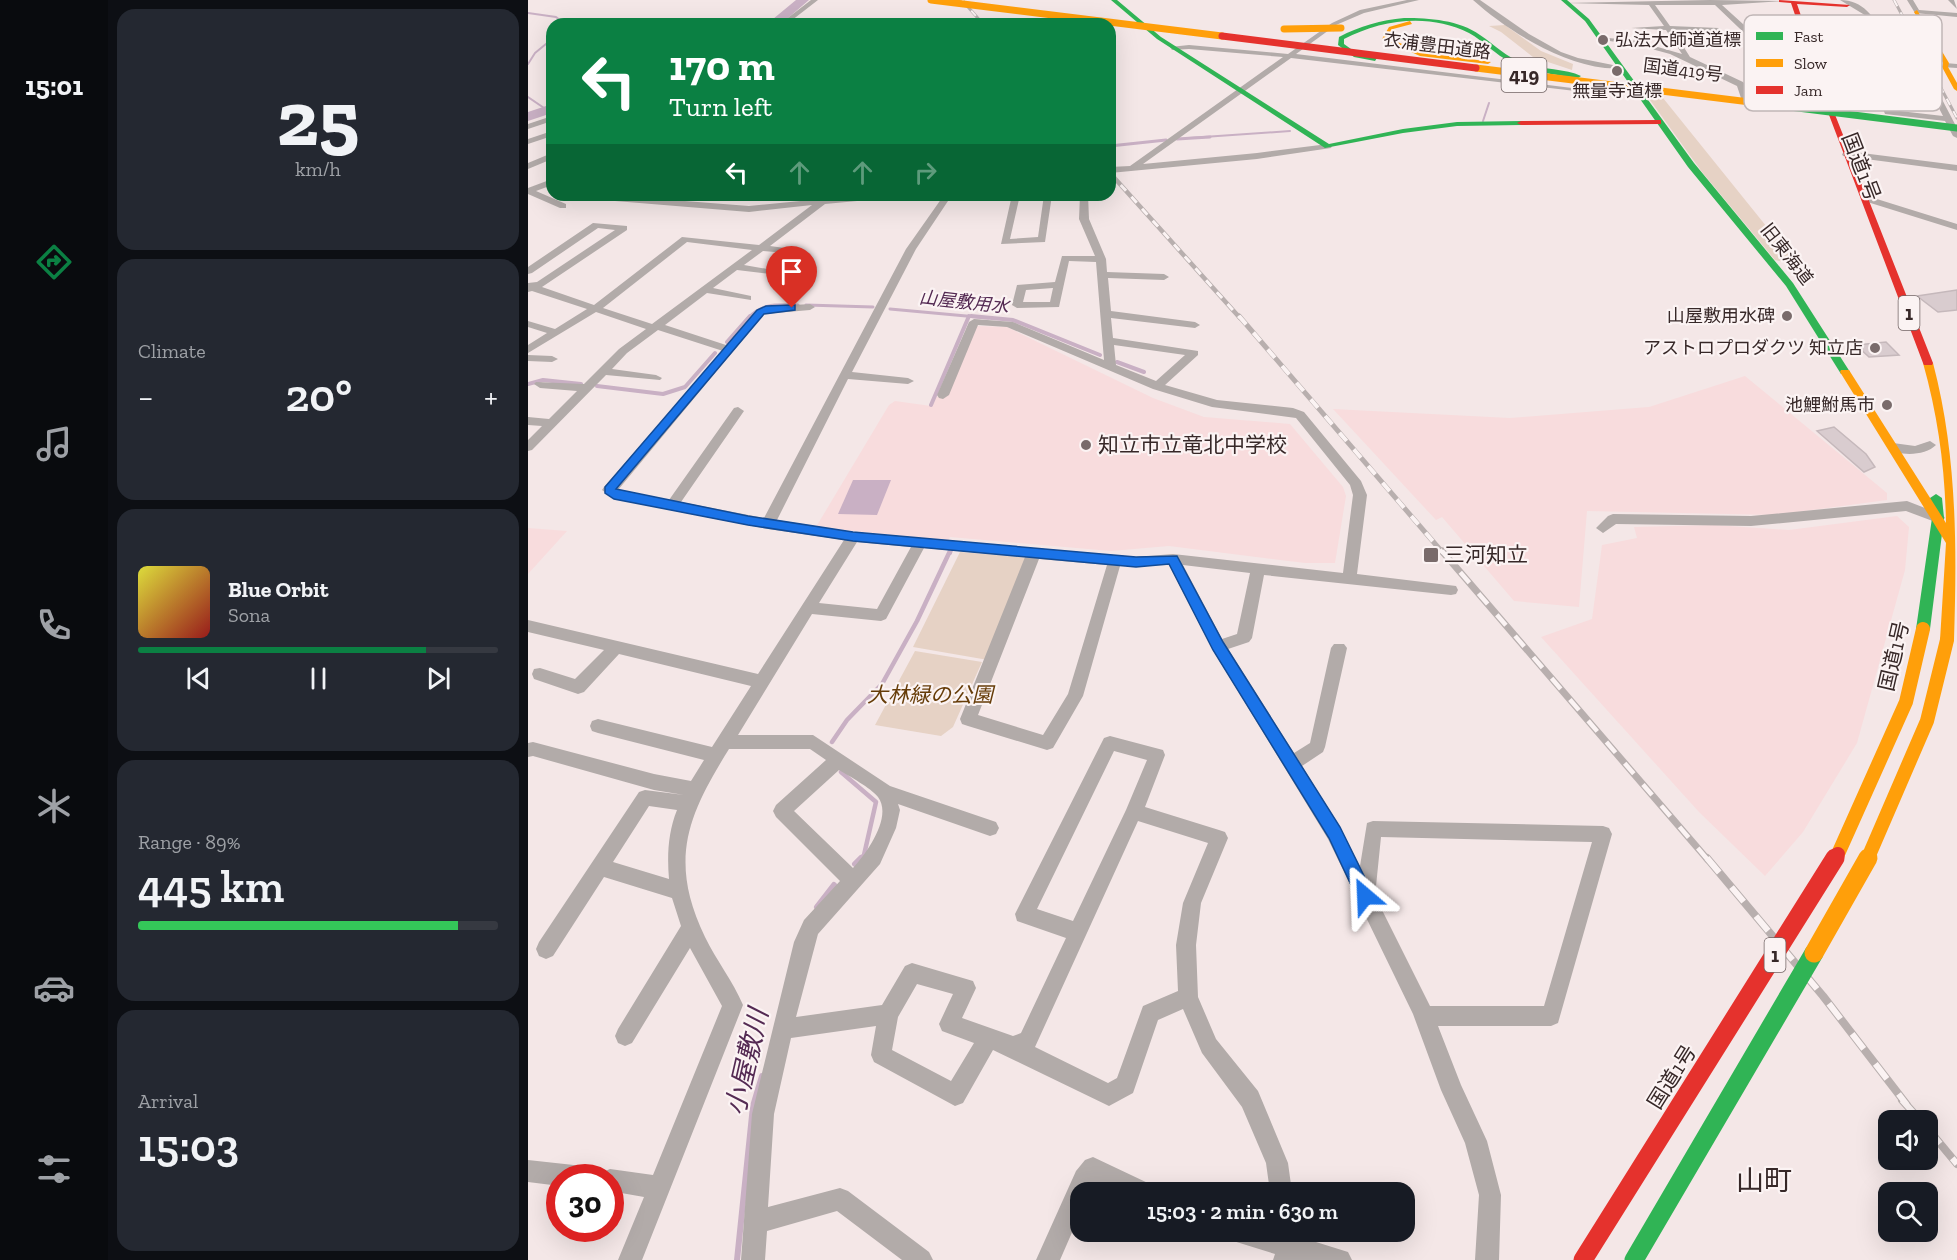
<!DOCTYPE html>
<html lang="en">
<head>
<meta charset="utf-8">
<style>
	:root { --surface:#171b24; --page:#242831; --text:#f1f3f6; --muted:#9ea1a6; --line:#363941; --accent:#0b8043 }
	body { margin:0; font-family:"Zilla Slab","Noto Sans JP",serif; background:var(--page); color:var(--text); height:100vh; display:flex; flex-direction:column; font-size:22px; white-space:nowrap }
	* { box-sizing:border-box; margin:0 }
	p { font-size:20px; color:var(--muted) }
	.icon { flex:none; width:33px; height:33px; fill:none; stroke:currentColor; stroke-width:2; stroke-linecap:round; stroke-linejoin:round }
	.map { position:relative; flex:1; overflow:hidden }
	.panel { display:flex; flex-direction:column; gap:9px; padding:9px; background:#0d0f14; width:420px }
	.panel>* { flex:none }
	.guide { position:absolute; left:18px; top:18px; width:570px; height:183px; border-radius:18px; box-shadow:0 6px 24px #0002; background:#0b8043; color:#fff; overflow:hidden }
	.fabs { position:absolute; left:1350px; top:1110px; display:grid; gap:12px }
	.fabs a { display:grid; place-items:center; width:60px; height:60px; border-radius:12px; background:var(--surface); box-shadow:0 6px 24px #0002; font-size:30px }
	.speed { position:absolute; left:18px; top:1164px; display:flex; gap:12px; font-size:30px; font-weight:700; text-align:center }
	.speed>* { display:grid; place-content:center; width:78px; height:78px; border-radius:50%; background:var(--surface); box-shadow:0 6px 24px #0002; line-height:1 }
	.speed .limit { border:9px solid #d22; background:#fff; color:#111 }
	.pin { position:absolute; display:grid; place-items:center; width:51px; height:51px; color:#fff; margin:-62px -26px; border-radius:50% 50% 50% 0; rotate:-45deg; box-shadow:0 0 6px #0007 }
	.pin .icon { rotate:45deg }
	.me { position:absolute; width:66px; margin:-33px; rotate:334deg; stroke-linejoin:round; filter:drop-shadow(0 0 4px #0008) }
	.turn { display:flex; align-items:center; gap:21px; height:126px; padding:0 24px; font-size:27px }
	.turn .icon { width:78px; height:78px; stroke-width:2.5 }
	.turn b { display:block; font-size:42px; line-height:51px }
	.lanes { display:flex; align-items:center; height:57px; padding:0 24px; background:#0003; justify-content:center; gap:30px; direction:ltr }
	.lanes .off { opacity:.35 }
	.big { font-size:45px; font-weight:600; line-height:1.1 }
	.panel .card { flex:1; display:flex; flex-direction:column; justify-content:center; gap:9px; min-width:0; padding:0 21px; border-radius:18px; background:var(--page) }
	.panel .dial { align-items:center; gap:0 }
	.dial b { font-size:78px; line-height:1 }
	.song { display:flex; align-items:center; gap:18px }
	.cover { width:72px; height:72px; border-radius:9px; background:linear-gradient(135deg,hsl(60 70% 55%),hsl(0 70% 35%)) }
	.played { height:6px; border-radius:3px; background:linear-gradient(90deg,var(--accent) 80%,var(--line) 80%) }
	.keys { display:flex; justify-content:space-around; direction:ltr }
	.heat { display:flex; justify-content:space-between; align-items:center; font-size:33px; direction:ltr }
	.charge { height:9px; border-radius:4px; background:linear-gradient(90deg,#34c759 89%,var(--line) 0) }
	.trip { position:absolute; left:542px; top:1182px; width:345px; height:60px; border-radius:18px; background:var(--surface); box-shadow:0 6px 24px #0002; font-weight:600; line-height:60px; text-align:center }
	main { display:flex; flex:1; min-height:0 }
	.tab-bar { display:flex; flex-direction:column; width:108px; justify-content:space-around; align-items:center; background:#090b0e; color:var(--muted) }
	.tab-bar .icon { width:42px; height:42px }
	.tab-bar .current { color:var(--accent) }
	.tab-bar b { font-size:27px; color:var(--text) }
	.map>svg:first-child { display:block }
</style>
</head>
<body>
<main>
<nav class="tab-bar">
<b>15:01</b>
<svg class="icon current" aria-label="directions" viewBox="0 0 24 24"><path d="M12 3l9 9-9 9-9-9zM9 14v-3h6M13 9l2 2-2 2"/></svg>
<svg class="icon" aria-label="music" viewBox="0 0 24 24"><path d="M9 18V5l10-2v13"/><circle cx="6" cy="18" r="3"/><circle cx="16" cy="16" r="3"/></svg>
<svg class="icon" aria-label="phone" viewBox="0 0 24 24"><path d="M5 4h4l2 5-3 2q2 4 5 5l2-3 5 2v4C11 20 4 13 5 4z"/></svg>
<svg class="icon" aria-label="climate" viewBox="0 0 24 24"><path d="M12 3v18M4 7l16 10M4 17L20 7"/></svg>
<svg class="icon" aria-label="car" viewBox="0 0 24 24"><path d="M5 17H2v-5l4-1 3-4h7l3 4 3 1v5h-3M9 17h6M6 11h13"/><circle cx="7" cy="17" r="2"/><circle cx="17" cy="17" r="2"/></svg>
<svg class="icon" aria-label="filters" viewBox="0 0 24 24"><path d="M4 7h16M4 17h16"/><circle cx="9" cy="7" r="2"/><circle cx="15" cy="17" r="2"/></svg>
</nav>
<section class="panel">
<div class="card dial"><b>25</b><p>km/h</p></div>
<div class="card"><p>Climate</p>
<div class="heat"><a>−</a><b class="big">20°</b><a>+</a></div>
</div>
<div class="card">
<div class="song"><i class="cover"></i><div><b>Blue Orbit</b><p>Sona</p></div></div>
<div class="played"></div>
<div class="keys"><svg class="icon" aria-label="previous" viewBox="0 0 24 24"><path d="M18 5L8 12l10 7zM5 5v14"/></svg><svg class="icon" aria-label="pause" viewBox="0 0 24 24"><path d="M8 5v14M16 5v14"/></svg><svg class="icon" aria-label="next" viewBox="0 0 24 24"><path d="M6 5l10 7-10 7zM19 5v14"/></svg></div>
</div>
<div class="card"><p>Range · 89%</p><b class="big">445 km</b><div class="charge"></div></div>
<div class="card"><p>Arrival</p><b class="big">15:03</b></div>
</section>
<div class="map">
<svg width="1429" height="1260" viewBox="0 0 1429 1260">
	<rect width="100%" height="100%" fill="#f4e7e7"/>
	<path fill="#f8dcdd" d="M449 326 479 327 625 398 676 417 762 424 815 487 818 496 807 563H777L641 546 583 551 422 537 420 541 288 527 361 405 367 401 403 406 407 397 419 395Z
		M1217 376 1359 493V500L1247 515 1059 511 1051 607 986 601 914 517 908 520 805 409 982 418 1121 407Z
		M1369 516 1381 527 1377 570 1329 743 1275 832 1237 876 1171 812 1013 637 1064 619 1074 545 1109 538 1106 527 1186 525 1261 530Z
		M0 528 39 531 0 574Z"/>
	<path fill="#e6d2c5" d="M977 25 1013 51 1045 64 1044 70 1005 57 973 32 961 26Z
		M1119 96 1135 98 1255 247 1272 261 1260 263 1247 260 1174 172Z
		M432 552 501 557 460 660 385 647Z
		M387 651 454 662 425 727 413 736 347 725Z"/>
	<path fill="#c9b0c4" d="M325 480H363L349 515 310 514Z"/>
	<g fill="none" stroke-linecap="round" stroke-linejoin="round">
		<path stroke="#c9b0c4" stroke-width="2" d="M0 13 28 17 37 24
			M0 64 7 53 24 39
			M0 97 19 110
			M955 121 961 103
			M661 138 762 131"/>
		<path stroke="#c9b0c4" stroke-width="3" d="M649 139 682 137
			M582 146 638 140
			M278 305 345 307
			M362 309 460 318
			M220 318C235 302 250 305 270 305"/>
		<path stroke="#c9b0c4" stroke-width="4" d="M443 316 485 320 572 355
			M199 342 222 316
			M589 362 616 372
			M0 384 15 380 53 384
			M69 386 135 394 157 387 187 353
			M403 405 441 316
			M422 553 423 550"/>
		<path stroke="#c9b0c4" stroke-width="4.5" d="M304 742 319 720 354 684 389 621 422 551
			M313 772 348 802 336 855 331 860"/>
		<path stroke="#c9b0c4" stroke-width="6" d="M327 864 333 858
			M289 907 306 885
			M209 1260 225 1106 234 1076"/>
		<path fill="#c9b0c4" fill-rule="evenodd" d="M268 0H281L253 24H239Z
			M24 104V113L0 121V112Z"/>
	</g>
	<path fill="#d9cccf" stroke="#c5b8bb" stroke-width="1.5" d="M1429 290V310L1410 312 1389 296Z
		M1358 342 1371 355 1341 357 1328 345Z
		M1306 427 1338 454 1347 467 1336 472 1289 431Z"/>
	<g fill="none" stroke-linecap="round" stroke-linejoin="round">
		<path fill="#b2aba9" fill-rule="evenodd" d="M283 0H290L259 24H252Z
			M879 0H891L836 13 808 25 768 54 1060 90 1056 92 763 58 615 164 729 153 800 144 804 146 803 148 729 159 582 173V167L602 166 755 57 661 49 644 50 642 47 661 45 760 54 804 23 832 10Z
			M945 0H952L1001 34 1033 52 1050 58 1095 67C1089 70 1083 68 1077 68 1030 62 980 31 945 0Z
			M1182 0 1256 1 1194 5 1226 34 1235 46 1232 48 1187 5H1127L1142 26 1191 28 1189 31 1145 30 1162 57 1215 82 1220 88 1219 98H1213L1209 86 1142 54 1109 45 1068 39 1071 37 1109 41 1154 54 1138 30 1103 28 1136 26 1121 5 1037 3Z
			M1312 0C1335 0 1347 17 1355 36L1376 39 1388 58 1396 65 1429 128V138L1425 136 1417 121 1357 114 1340 71 1283 66 1286 62 1338 67 1325 37 1273 30 1276 28 1348 35 1340 17ZM1332 38 1372 42 1392 72 1345 68ZM1347 72 1395 77 1415 116 1363 110Z
			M1379 0H1385L1391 10 1429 13V17L1387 13Z
			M1420 0H1426L1429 9Z
			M1417 63 1429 64V68L1414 67Z
			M24 116V121L0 129V124Z
			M24 131V136L0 144V139Z
			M1318 151 1429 165V171L1315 156 1314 154Z
			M24 153V159L0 169V163Z
			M24 179V185L8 191 38 204V208H32L0 194V188Z
			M80 195 221 206 334 195H365L361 198 297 204 242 246 271 250V254L235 251 216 265 251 271V275L209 270 185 288 223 296V300L179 293 137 325 198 345 228 310 235 307 282 304 287 307 282 310 236 314 90 490 141 500 206 408 210 407 216 411 153 502 236 518 378 249 416 195H424L388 249 324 372 380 378 386 381 380 384 320 379 249 520 325 532 608 557 645 554 815 573 825 495 822 485 768 418 684 407 625 389 479 327 450 325 421 395 415 399 411 398 409 395 441 322 446 319 485 322 576 360 568 262 541 261 531 307 489 308 484 305 489 285 527 282 534 256H567L551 219 552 195H560L561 219 578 259 579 272 636 274 641 277 636 280 580 278 583 311 667 322 672 325 667 328 583 318 585 338 670 351V355L637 385 689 400 765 408 776 412 833 481 839 495 829 574 928 586 930 590 928 594 923 595 736 575 724 638 721 642 700 649 766 753 782 743 803 648 806 644H816L819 648 797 747 795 752 774 766 812 827 832 866 839 823 845 821 1075 826 1081 828 1084 834 1030 1023 1023 1026H910L933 1085 959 1141 973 1195 971 1260H947L951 1195 937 1143 913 1090 885 1014 800 839 685 650 641 565 592 566 555 696 525 748 519 750 440 726 434 724 432 719 497 557 396 548 358 619 353 621 284 614 210 735H285L362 786 468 822 471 828 468 834 462 836 370 804 372 810 368 828 352 864 290 934 268 1017 354 1005 377 966 384 963 445 981 448 988 434 1018 485 1036 493 1033 538 938 489 921 487 914 576 738 582 736 635 750 637 755 617 807 691 830 697 832 700 838 673 903 668 945 670 997 688 1039 730 1091 760 1163 764 1192H742L738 1163 714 1107 674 1053 655 1009 630 1020 605 1093 581 1106 465 1050 435 1103 427 1106 346 1062 343 1055 348 1026 263 1038 246 1114 240 1207 312 1188 320 1191 401 1252 405 1260H374L309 1211 239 1231 237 1260H213L224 1114 266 942 276 920 312 881 248 817 245 811 248 805 298 760 282 749H201C160 815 140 860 177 937 188 960 205 981 215 1005L114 1260H90L116 1197 82 1191V1178H32V1186L0 1182V1160L64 1167 72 1170 73 1173 82 1169 125 1175 194 1006 162 948 104 1043 97 1046 90 1043 87 1036 90 1029 153 926 144 898 76 877 25 956 18 959 11 956 8 949 11 942 111 792 117 790 156 795 126 790 5 756 0 757V743L5 742 126 774 163 781 176 760 70 733 64 731 62 726 64 721 70 719 184 747 223 686 91 654 56 692 50 694 6 679 4 674 6 669 12 668 47 679 76 650 0 632V620L230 674 316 540 240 529 86 499 74 490 76 487 195 351 130 330 99 353 84 369 128 375 134 378 132 380 78 375 4 450 0 451V440L14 426 0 425V417L21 419 49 391 12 388 6 384 8 382 56 384 91 349 118 329 68 312 0 353V345L19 333 0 327V321L27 329 59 309 4 291 0 292V283L9 282 87 230 70 228 4 273 0 274V267L65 223 99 226V230L14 287 66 305 154 237 231 245 284 205 221 212 87 201ZM159 242 224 250 124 324 75 308ZM525 288 522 302H495L498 290ZM586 345 657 355 628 381 588 365ZM329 542 383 547 349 609 291 603ZM511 559 579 565 540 694 515 735 450 715ZM655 565 722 573 709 634 694 639ZM586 751 619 760 598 810 545 921 509 909ZM311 770C321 776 343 788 350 797 365 817 338 854 325 868L266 811ZM121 806 149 810C140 832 139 856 141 879L85 862ZM610 821 680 843 655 903 648 945 650 991 615 1006 589 1078 580 1083 507 1047ZM853 837 1064 842 1016 1006H902L847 896ZM389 984 425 994 411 1024 414 1031 446 1043 423 1081 364 1050 370 1017Z
			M484 195H492L482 239 510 237 516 195H524L517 242 473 244Z
			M1336 195 1429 224V230L1333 200V196Z
			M0 355 24 356 30 359 24 362 0 361Z
			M1402 441 1408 445C1397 456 1370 457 1359 447L1365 443 1387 446Z
			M1379 501 1415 515 1417 518 1410 523 1378 511 1223 526 1088 524 1075 533 1068 528 1080 516 1085 514 1223 516Z
			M565 1157 622 1184 625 1192H591L568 1182 562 1192H552V1214L532 1260H508L548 1171 557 1160Z
			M698 1232H770L772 1237 820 1252 824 1260H745L747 1254 702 1240Z"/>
		<path fill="#30b455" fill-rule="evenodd" d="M583 0H589L633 37 801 144 875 129 929 122 993 121 997 123 993 125 929 126 875 133 797 148 629 39Z
			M1033 0H1039L1061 19 1166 163 1265 283 1322 372 1321 374H1313L1258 286 1160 167 1057 21Z
			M876 18C902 18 931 20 952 35 967 45 978 57 995 63 1013 70 1038 68 1053 76L1050 78C1027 75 1004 72 983 62 967 55 956 41 941 33 902 13 854 19 816 39V44L830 54 849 58 847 61 826 57 810 45 811 37C832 26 853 20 876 18Z
			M1408 494 1414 498 1416 518 1402 629 1400 633H1390L1388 629 1404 518 1402 498Z"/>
		<path fill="#ff9f0a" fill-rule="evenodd" d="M1389 10 1421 63 1420 67 1429 83V91L1426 89 1414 67 1415 63 1386 12Z
			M882 21 884 24 865 29 860 38 893 52 963 62 960 64 892 56 854 39 861 27Z
			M1400 360 1405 363C1429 454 1429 546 1426 640L1424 644H1414L1412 640 1418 543 1312 372 1313 370H1321L1418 523C1417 468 1410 416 1395 363Z"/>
		<path fill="#e5322d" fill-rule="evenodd" d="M1251 0 1322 5 1319 7 1269 4 1304 107 1405 363 1404 365H1396L1395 363 1298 107 1263 3 1251 2Z
			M1130 120H1133V124L993 125 989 123 993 121Z"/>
		<g stroke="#b8afae" stroke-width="3">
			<path id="rail-far4" d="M434 0 455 24
				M1366 0 1429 118"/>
		</g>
		<g stroke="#b8afae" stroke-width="4.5">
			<path id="rail-far3" d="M582 173 712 318"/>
		</g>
		<g stroke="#b8afae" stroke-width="5">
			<path id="rail-far2" d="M711 316 915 553"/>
		</g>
		<g stroke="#b8afae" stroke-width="7">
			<path id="rail-far1" d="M914 551 1180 860"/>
		</g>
		<g stroke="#b8afae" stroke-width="8">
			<path id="rail" d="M1179 858 1295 996 1379 1105
				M1374 1100 1392 1120
				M1400 1129 1429 1164"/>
		</g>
		<use href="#rail-far4" stroke="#fbf3f3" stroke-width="2" stroke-dasharray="7" stroke-linecap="butt"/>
		<use href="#rail-far3" stroke="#fbf3f3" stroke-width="3" stroke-dasharray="8" stroke-linecap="butt"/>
		<use href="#rail-far2" stroke="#fbf3f3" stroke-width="4" stroke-dasharray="11" stroke-linecap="butt"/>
		<use href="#rail-far1" stroke="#fbf3f3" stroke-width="4.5" stroke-dasharray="14" stroke-linecap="butt"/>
		<use href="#rail" stroke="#fbf3f3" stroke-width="6" stroke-dasharray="19" stroke-linecap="butt"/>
		<path stroke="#30b455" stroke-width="7" d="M1254 106 1429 128"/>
		<path stroke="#30b455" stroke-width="19" d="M1106 1260 1286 953"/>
		<path stroke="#ff9f0a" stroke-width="7" d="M403 0 694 36
			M756 29 813 28
			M948 68 1254 106"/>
		<path stroke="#ff9f0a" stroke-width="14" d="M1310 854 1378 702 1395 629
			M1339 860 1399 721 1419 640"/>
		<path stroke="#ff9f0a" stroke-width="19" d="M1286 953 1340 858"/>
		<path stroke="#e5322d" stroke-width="7" d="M694 36 948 68"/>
		<path stroke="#e5322d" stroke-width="14" d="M1307 860 1310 854"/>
		<path stroke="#e5322d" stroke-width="19" d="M1055 1260 1307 858"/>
	</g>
	<path fill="#1a73e8" stroke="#114b97" stroke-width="1.5" d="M264 305H267V310L236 314 88 489 220 516 325 532 608 557 649 556 695 642 812 827 843 890 846 896 843 902 837 904 831 902 801 838 685 650 641 564 608 567 325 541 220 525 86 499 77 493V487L229 310 238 306Z"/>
	<g fill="#796b6b" stroke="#fbf3f3" stroke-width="2">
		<circle cx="1075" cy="40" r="6"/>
		<circle cx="1089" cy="71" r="6"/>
		<circle cx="1259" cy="316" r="6"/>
		<circle cx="1347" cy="348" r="6"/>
		<circle cx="1359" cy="405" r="6"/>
		<circle cx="558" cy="445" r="6"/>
		<rect x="895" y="547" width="16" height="16" rx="3"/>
	</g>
	<g text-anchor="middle" stroke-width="4.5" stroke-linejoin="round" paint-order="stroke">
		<g font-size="18" fill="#372828" stroke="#fbf3f3" text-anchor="end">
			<text x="1087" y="46" text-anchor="start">弘法大師道道標</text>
			<text x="1089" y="97" text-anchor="middle">無量寺道標</text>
			<text x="1247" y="322">山屋敷用水碑</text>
			<text x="1335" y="354">アストロプロダクツ 知立店</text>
			<text x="1347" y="411">池鯉鮒馬市</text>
		</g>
		<g font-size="18" fill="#372828" stroke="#fbf3f3">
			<text transform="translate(909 46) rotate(7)" y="6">衣浦豊田道路</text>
			<text transform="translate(1155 70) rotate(7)" y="6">国道419号</text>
			<text transform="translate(1259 254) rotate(52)" y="6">旧東海道</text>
		</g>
		<g font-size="18" font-style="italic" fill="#542a53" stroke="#fbf3f3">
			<text transform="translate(436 302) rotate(6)" y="6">山屋敷用水</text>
		</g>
		<g fill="#fbf3f3" stroke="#726565" stroke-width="1.5">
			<rect x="973.5" y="58" width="45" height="34" rx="4.5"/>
			<rect x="1370.5" y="296" width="21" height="34" rx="4.5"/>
			<rect x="1236.5" y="938" width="21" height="34" rx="4.5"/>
		</g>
		<g font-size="20" font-weight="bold" fill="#372828">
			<text x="996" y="82">419</text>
			<text x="1381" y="320">1</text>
			<text x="1247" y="962">1</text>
		</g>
		<g font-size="21" fill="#372828" stroke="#fbf3f3">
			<text transform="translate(1333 167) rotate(69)" y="7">国道1号</text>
			<text transform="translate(1366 656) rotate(-77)" y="7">国道1号</text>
			<text transform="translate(1144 1077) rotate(-58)" y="7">国道1号</text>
		</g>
		<g font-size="21" fill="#372828" stroke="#fbf3f3" text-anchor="start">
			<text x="570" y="452">知立市立竜北中学校</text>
			<text x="916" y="562">三河知立</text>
		</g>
		<g font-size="21" font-style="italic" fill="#663c08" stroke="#fbf3f3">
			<text x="402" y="702">大林緑の公園</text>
		</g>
		<g font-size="27" font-style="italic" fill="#542a53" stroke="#fbf3f3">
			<text transform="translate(219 1062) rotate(-77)" y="9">小屋敷川</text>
		</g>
		<g font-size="28" fill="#372828" stroke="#fbf3f3">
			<text x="1236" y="1190">山町</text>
		</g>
	</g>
	<rect x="1216" y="15" width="198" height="96" rx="9" fill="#fbf3f3" stroke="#c0b6b6" stroke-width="1.5"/>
	<rect x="1228" y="32" width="27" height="8" fill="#30b455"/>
	<rect x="1228" y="59" width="27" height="8" fill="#ff9f0a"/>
	<rect x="1228" y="86" width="27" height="8" fill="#e5322d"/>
	<g font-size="16" fill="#372828">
		<text x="1266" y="42">Fast</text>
		<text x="1266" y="69">Slow</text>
		<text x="1266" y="96">Jam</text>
	</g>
</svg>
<div class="fabs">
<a><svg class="icon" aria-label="sound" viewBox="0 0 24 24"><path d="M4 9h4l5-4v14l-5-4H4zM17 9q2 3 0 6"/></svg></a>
<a><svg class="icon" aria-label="search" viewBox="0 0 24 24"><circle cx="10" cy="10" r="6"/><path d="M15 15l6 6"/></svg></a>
</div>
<div class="speed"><div class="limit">30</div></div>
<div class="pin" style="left:264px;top:308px;background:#d93025"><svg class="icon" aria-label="arrive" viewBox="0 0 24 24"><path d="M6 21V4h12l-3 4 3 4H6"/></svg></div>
<svg class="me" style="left:837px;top:896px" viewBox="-20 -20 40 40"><path d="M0-17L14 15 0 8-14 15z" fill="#1a73e8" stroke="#fff" stroke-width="4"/></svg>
<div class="trip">15:03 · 2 min · 630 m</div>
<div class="guide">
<div class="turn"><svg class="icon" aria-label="left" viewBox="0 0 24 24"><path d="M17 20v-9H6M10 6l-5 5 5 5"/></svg><div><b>170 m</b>Turn left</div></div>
<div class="lanes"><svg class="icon" aria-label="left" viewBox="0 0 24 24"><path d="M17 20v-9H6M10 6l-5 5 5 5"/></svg><svg class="icon off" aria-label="ahead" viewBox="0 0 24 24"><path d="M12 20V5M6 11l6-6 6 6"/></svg><svg class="icon off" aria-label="ahead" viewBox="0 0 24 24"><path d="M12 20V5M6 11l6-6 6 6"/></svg><svg class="icon off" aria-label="right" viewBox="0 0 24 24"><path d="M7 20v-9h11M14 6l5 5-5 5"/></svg></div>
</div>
</div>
</main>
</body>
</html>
